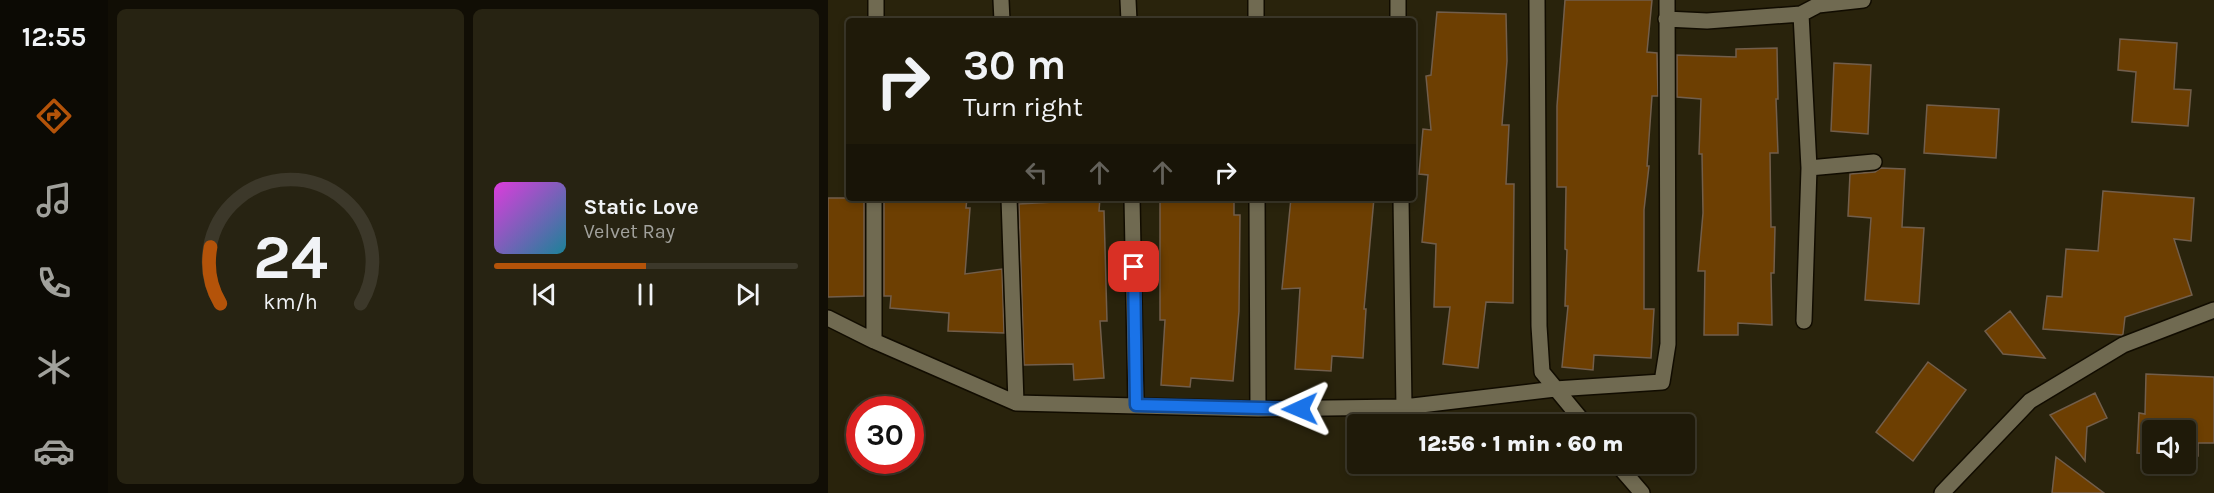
<!DOCTYPE html>
<html lang="en">
<head>
<meta charset="utf-8">
<style>
	:root { --surface:#1f1a09; --page:#272312; --text:#f1f3f6; --muted:#a1a19c; --line:#3c382a; --accent:#b45309 }
	body { margin:0; font-family:Karla,sans-serif; background:var(--page); color:var(--text); height:100vh; display:flex; flex-direction:column; font-size:22px; white-space:nowrap }
	* { box-sizing:border-box; margin:0 }
	p { font-size:20px; color:var(--muted) }
	.icon { flex:none; width:33px; height:33px; fill:none; stroke:currentColor; stroke-width:2; stroke-linecap:round; stroke-linejoin:round }
	.map { position:relative; flex:1; overflow:hidden }
	.drawer { display:flex; flex-direction:column; gap:9px; padding:9px; background:#110e05; width:720px }
	.drawer>* { flex:none }
	.hud { position:absolute; left:18px; top:18px; width:570px; height:183px; border-radius:6px; box-shadow:0 3px 9px #0003,0 0 0 2px var(--line); background:#1f1a09; color:var(--text); overflow:hidden }
	.buttons { position:absolute; left:1314px; top:420px; display:grid; gap:12px }
	.buttons a { display:grid; place-items:center; width:54px; height:54px; border-radius:6px; background:var(--surface); box-shadow:0 3px 9px #0003,0 0 0 2px var(--line); font-size:30px }
	.speed { position:absolute; left:18px; top:396px; display:flex; gap:12px; font-size:30px; font-weight:700; text-align:center }
	.speed>* { display:grid; place-content:center; width:78px; height:78px; border-radius:50%; background:var(--surface); box-shadow:0 3px 9px #0003,0 0 0 2px var(--line); line-height:1 }
	.speed .limit { border:9px solid #d22; background:#fff; color:#111 }
	.pin { position:absolute; display:grid; place-items:center; width:51px; height:51px; color:#fff; margin:-26px; border-radius:12px; box-shadow:0 3px 9px #0006 }
	.me { position:absolute; width:66px; margin:-33px; rotate:269deg; stroke-linejoin:round; filter:drop-shadow(0 0 4px #0008) }
	.turn { display:flex; align-items:center; gap:21px; height:126px; padding:0 18px; font-size:27px }
	.turn .icon { width:78px; height:78px; stroke-width:2.5 }
	.turn b { display:block; font-size:42px; line-height:51px }
	.lanes { display:flex; align-items:center; height:57px; padding:0 18px; background:#0003; justify-content:center; gap:30px; direction:ltr }
	.lanes .off { opacity:.35 }
	.drawer .tile { flex:1; display:flex; flex-direction:column; justify-content:center; gap:9px; min-width:0; padding:0 21px; border-radius:9px; background:var(--page) }
	.drawer .dial { align-items:center; gap:0 }
	.dial svg { height:156px; overflow:visible; fill:none; stroke:var(--line); stroke-width:7; stroke-linecap:round; text-anchor:middle }
	.dial text { fill:var(--text); stroke:none }
	.song { display:flex; align-items:center; gap:18px }
	.cover { width:72px; height:72px; border-radius:9px; background:linear-gradient(135deg,hsl(300 70% 55%),hsl(190 70% 35%)) }
	.played { height:6px; border-radius:3px; background:linear-gradient(90deg,var(--accent) 50%,var(--line) 50%) }
	.keys { display:flex; justify-content:space-around; direction:ltr }
	.drawer .tiles { flex:1; display:grid; gap:9px; grid-template-columns:repeat(2,1fr) }
	.trip { position:absolute; left:519px; top:414px; width:348px; height:60px; border-radius:6px; background:var(--surface); box-shadow:0 3px 9px #0003,0 0 0 2px var(--line); font-weight:800; line-height:60px; text-align:center }
	main { display:flex; flex:1; min-height:0 }
	.menu { display:flex; flex-direction:column; width:108px; justify-content:space-around; align-items:center; background:#0c0a04; color:var(--muted) }
	.menu .icon { width:42px; height:42px }
	.menu .selected { color:var(--accent) }
	.menu b { font-size:27px; color:var(--text) }
	.map>svg:first-child { display:block }
</style>
</head>
<body>
<main>
<nav class="menu">
<b>12:55</b>
<svg class="icon selected" aria-label="directions" viewBox="0 0 24 24"><path d="M12 3l9 9-9 9-9-9zM9 14v-3h6M13 9l2 2-2 2"/></svg>
<svg class="icon" aria-label="music" viewBox="0 0 24 24"><path d="M9 18V5l10-2v13"/><circle cx="6" cy="18" r="3"/><circle cx="16" cy="16" r="3"/></svg>
<svg class="icon" aria-label="phone" viewBox="0 0 24 24"><path d="M5 4h4l2 5-3 2q2 4 5 5l2-3 5 2v4C11 20 4 13 5 4z"/></svg>
<svg class="icon" aria-label="climate" viewBox="0 0 24 24"><path d="M12 3v18M4 7l16 10M4 17L20 7"/></svg>
<svg class="icon" aria-label="car" viewBox="0 0 24 24"><path d="M5 17H2v-5l4-1 3-4h7l3 4 3 1v5h-3M9 17h6M6 11h13"/><circle cx="7" cy="17" r="2"/><circle cx="17" cy="17" r="2"/></svg>
</nav>
<section class="drawer">
<div class="tiles">
<div class="tile dial"><svg viewBox="0 0 100 80">
<path d="M14 69A42 42 0 1 1 86 69"/>
<path d="M14 69A42 42 0 0 1 9 40" stroke="#b45309"/>
<text x="50" y="56" font-size="32" font-weight="700">24</text>
<text x="50" y="72" font-size="11">km/h</text>
</svg></div>
<div class="tile">
<div class="song"><i class="cover"></i><div><b>Static Love</b><p>Velvet Ray</p></div></div>
<div class="played"></div>
<div class="keys"><svg class="icon" aria-label="previous" viewBox="0 0 24 24"><path d="M18 5L8 12l10 7zM5 5v14"/></svg><svg class="icon" aria-label="pause" viewBox="0 0 24 24"><path d="M8 5v14M16 5v14"/></svg><svg class="icon" aria-label="next" viewBox="0 0 24 24"><path d="M6 5l10 7-10 7zM19 5v14"/></svg></div>
</div>
</div>
</section>
<div class="map">
<svg width="1386" height="493" viewBox="0 0 1386 493">
	<rect width="100%" height="100%" fill="#29230c"/>
	<path fill="#6d3f02" stroke="#725e4b" stroke-width="1.5" d="M737 0H824L819 52 829 53 830 96H824L819 166H821L816 210V309H826L823 358 766 355 765 370 734 367 740 306H737L739 250 737 249 738 187H729V106Z
		M609 12 678 14 679 61 674 125H681L678 184H686L685 303 658 302 650 368 615 364 622 307H606L608 244 594 242 600 175 591 174 595 129 603 130 598 76 603 75Z
		M1292 39 1349 43 1346 89 1363 90 1360 126 1304 122 1308 72 1290 70Z
		M949 48 950 99H948L950 153H942L943 227H947L946 273H943L944 325 910 323V335H876L877 271H870L875 213 874 154H871L873 99 849 97V55L908 57V49Z
		M1006 63 1043 65 1040 134 1003 131Z
		M1099 105 1171 109 1168 158 1096 153Z
		M1053 168 1077 169 1074 227 1096 228 1091 304 1037 300 1043 218 1020 216 1022 174 1047 172Z
		M1275 191 1366 198 1363 241 1346 239 1364 295 1297 317 1295 334 1294 335 1215 329 1219 296 1234 297 1238 249 1270 251Z
		M0 198H36V296L0 297Z
		M56 198H139L138 208H142L137 274 174 269 176 333 120 331 121 313 62 308 63 296H56Z
		M243 198H272L271 211H276L279 321H272L276 378 246 380 245 364 196 365 191 204 243 201Z
		M332 198H406V215H412L411 311 405 381 363 378 362 387 333 385 337 320H332Z
		M463 198H546L536 309H538L535 358 504 356 503 371 467 369 472 288 454 289Z
		M1182 311 1217 358 1175 354 1157 331Z
		M1100 362 1138 390 1085 461 1048 432Z
		M1318 374 1386 377V443H1370V456L1358 455V430H1324V454L1309 453 1311 413 1317 414Z
		M1267 393 1279 418 1259 427 1257 461 1222 415Z
		M1228 457 1276 493H1224Z"/>
	<g fill="none" stroke-linecap="round" stroke-linejoin="round">
		<g stroke="#110c00" stroke-width="18">
			<path id="minor" d="M173 0 174 21
				M300 0 301 21
				M428 0V21
				M570 0V21
				M709 0 711 326 714 372 757 424
				M973 14 990 5 1035 0
				M838 19 879 21 973 14 981 168 976 321
				M48 21V0
				M981 168 1046 162
				M46 198V341
				M181 198 188 403
				M304 198 308 405
				M429 198 430 409
				M573 198 576 407
				M0 318 46 341 188 403 430 409 576 407 727 389 834 382 840 344 839 0
				M789 464 814 493
				M1114 493 1202 401 1295 345 1386 310"/>
		</g>
		<use href="#minor" stroke="#706a51" stroke-width="15"/>
	</g>
	<g fill="none" stroke-linecap="round" stroke-linejoin="round">
		<g stroke="#114b97" stroke-width="15">
			<path id="route" d="M306 267 308 405 472 409"/>
		</g>
		<use href="#route" stroke="#1a73e8" stroke-width="10"/>
	</g>
</svg>
<div class="buttons">
<a><svg class="icon" aria-label="sound" viewBox="0 0 24 24"><path d="M4 9h4l5-4v14l-5-4H4zM17 9q2 3 0 6"/></svg></a>
</div>
<div class="speed"><div class="limit">30</div></div>
<div class="pin" style="left:306px;top:267px;background:#d93025"><svg class="icon" aria-label="arrive" viewBox="0 0 24 24"><path d="M6 21V4h12l-3 4 3 4H6"/></svg></div>
<svg class="me" style="left:472px;top:409px" viewBox="-20 -20 40 40"><path d="M0-17L14 15 0 8-14 15z" fill="#1a73e8" stroke="#fff" stroke-width="4"/></svg>
<div class="trip">12:56 · 1 min · 60 m</div>
<div class="hud">
<div class="turn"><svg class="icon" aria-label="right" viewBox="0 0 24 24"><path d="M7 20v-9h11M14 6l5 5-5 5"/></svg><div><b>30 m</b>Turn right</div></div>
<div class="lanes"><svg class="icon off" aria-label="left" viewBox="0 0 24 24"><path d="M17 20v-9H6M10 6l-5 5 5 5"/></svg><svg class="icon off" aria-label="ahead" viewBox="0 0 24 24"><path d="M12 20V5M6 11l6-6 6 6"/></svg><svg class="icon off" aria-label="ahead" viewBox="0 0 24 24"><path d="M12 20V5M6 11l6-6 6 6"/></svg><svg class="icon" aria-label="right" viewBox="0 0 24 24"><path d="M7 20v-9h11M14 6l5 5-5 5"/></svg></div>
</div>
</div>
</main>
</body>
</html>
